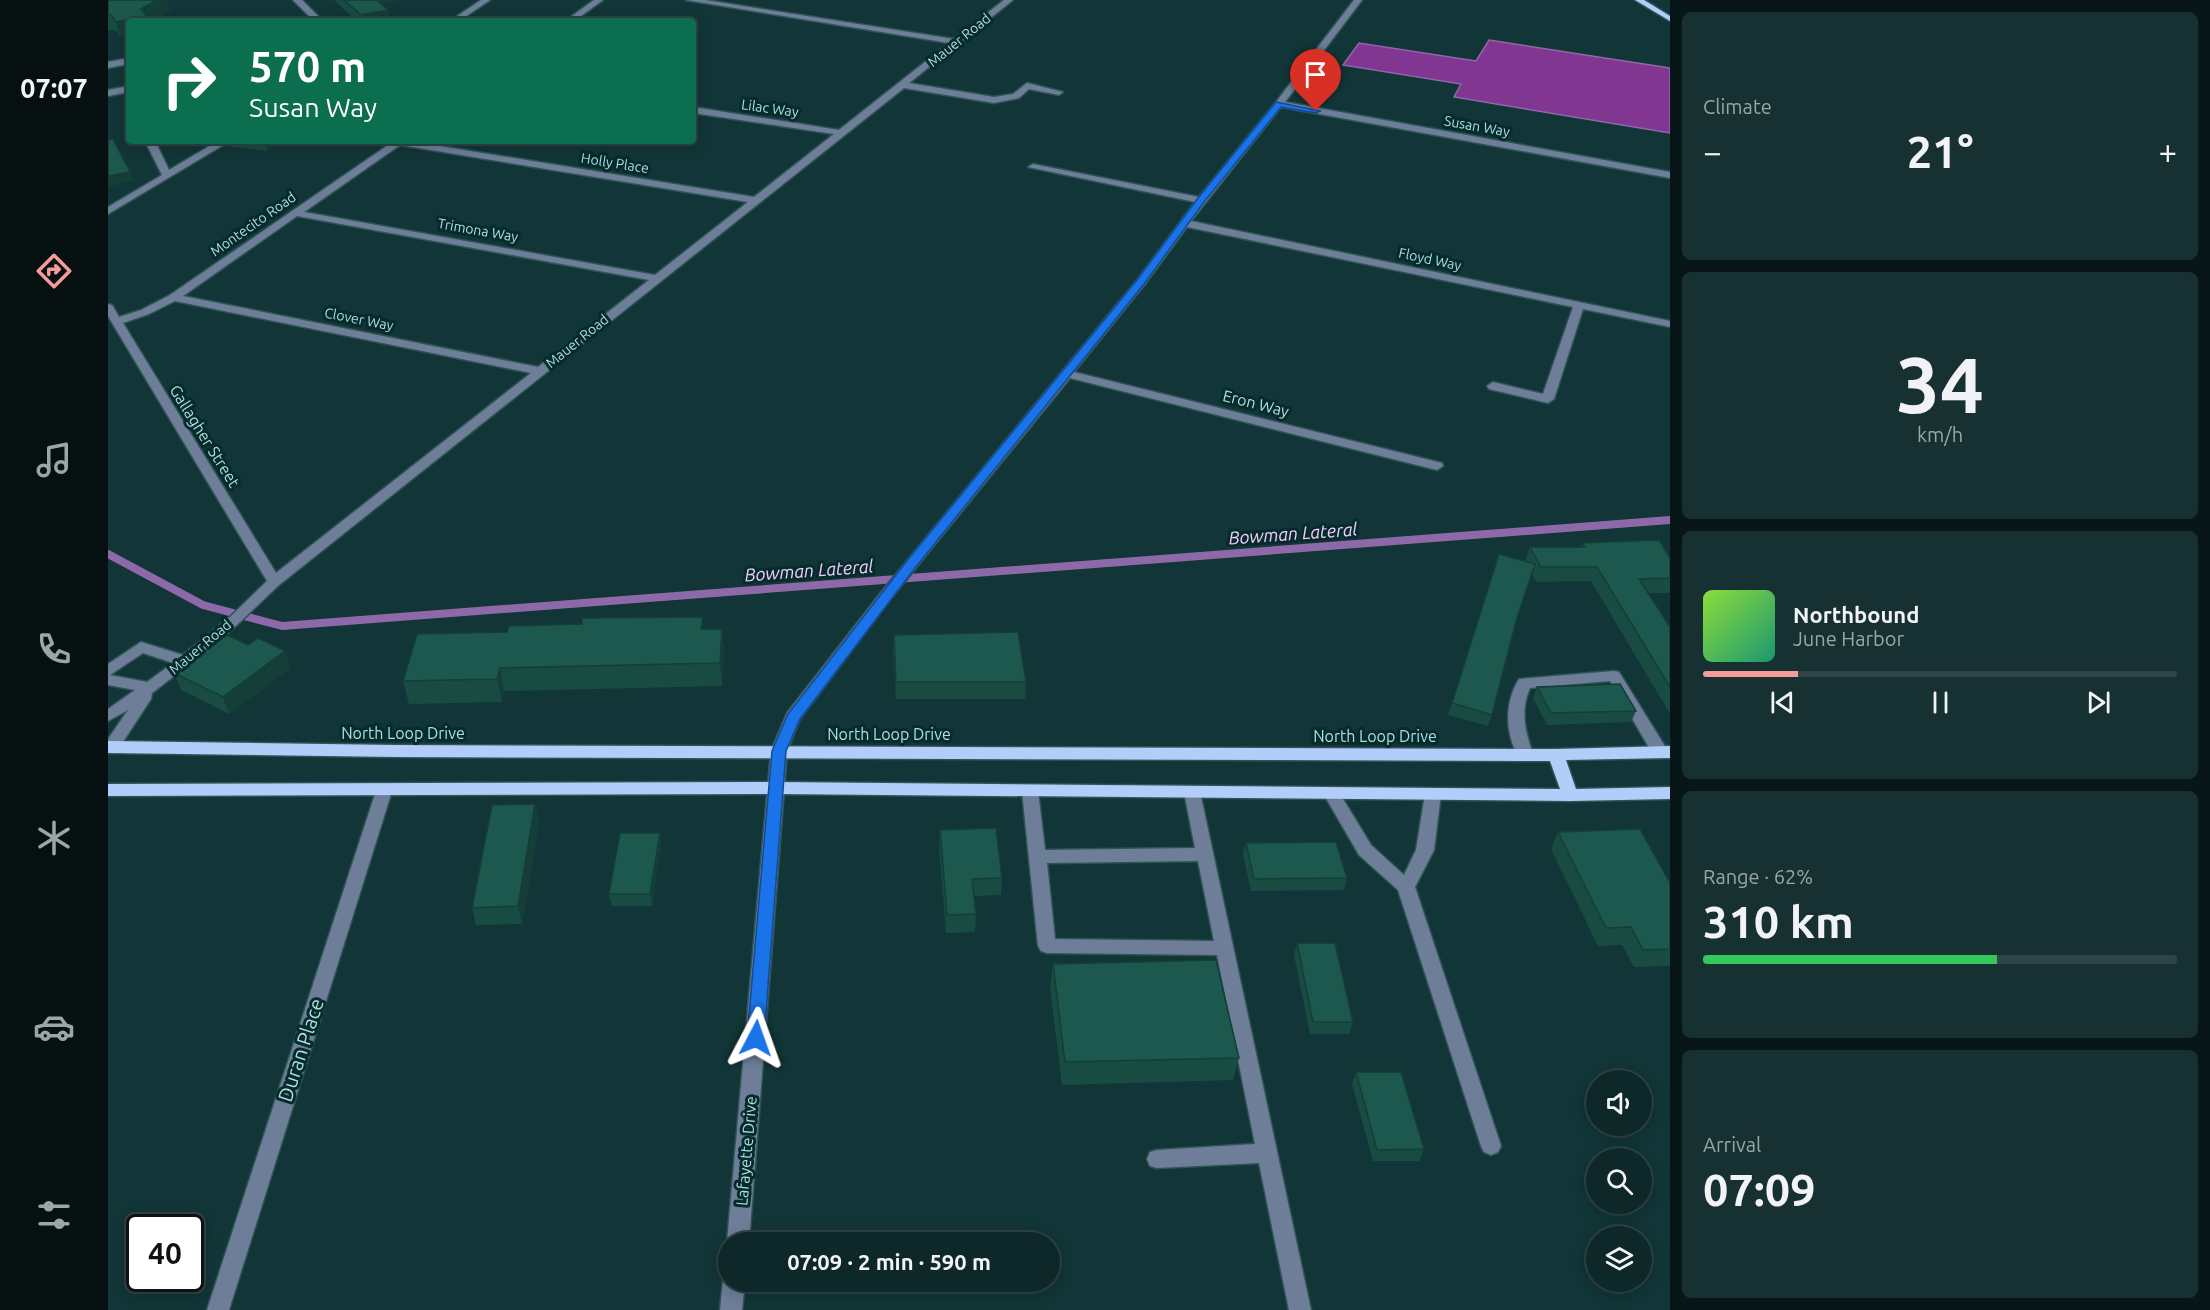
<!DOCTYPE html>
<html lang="en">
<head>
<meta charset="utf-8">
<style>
	:root { --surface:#0e2829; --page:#173031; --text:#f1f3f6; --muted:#9ba6a8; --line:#2e4446; --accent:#f59b9a }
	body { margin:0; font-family:Ubuntu,sans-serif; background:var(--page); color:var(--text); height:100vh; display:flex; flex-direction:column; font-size:22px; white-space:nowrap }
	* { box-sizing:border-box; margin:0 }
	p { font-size:20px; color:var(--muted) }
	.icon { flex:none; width:33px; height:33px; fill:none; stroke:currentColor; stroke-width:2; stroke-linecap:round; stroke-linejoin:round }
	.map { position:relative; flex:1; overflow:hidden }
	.drawer { display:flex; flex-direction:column; gap:12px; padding:12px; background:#081617; width:540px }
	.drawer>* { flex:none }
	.top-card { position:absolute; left:18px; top:18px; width:570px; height:126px; border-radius:6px; box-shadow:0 3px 15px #0003,0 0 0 2px var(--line); background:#0b6e4f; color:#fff; overflow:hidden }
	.buttons { position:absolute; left:1478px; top:1070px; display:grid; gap:12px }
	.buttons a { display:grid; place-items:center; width:66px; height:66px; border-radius:50%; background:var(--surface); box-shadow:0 3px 15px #0003,0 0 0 2px var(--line); font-size:30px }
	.speed { position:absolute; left:18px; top:1214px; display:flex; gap:12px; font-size:30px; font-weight:700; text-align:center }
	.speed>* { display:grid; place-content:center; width:78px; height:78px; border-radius:50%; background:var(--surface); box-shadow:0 3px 15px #0003,0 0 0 2px var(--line); line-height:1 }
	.speed .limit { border:3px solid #111; border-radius:9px; background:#fff; color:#111 }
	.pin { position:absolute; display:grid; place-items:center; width:51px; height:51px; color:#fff; margin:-62px -26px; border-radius:50% 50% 50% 0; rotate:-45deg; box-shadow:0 0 6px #0007 }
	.pin .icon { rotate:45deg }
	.me { position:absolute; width:66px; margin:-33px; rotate:4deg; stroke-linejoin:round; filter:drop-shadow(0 0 4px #0008) }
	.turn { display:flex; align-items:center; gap:21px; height:126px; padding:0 24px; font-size:27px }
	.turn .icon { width:78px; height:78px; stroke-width:2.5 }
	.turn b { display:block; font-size:42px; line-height:51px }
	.big { font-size:45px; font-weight:700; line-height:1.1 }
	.drawer .widget { flex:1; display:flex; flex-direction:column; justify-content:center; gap:9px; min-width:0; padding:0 21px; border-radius:9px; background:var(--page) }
	.drawer .dial { align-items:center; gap:0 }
	.dial b { font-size:78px; line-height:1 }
	.song { display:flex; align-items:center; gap:18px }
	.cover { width:72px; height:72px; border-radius:9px; background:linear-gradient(135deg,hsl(90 70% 55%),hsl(160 70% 35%)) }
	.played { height:6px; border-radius:3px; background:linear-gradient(90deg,var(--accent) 20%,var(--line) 20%) }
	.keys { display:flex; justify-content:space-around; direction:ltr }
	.heat { display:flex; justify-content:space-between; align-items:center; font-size:33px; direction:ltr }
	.charge { height:9px; border-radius:4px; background:linear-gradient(90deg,#34c759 62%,var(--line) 0) }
	.trip { position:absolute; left:610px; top:1232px; width:342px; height:60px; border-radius:30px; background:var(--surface); box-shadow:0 3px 15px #0003,0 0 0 2px var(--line); font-weight:700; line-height:60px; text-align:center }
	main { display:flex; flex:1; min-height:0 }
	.tabs { display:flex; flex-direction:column; width:108px; justify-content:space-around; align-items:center; background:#061010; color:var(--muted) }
	.tabs .icon { width:42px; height:42px }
	.tabs .selected { color:var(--accent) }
	.tabs b { font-size:27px; color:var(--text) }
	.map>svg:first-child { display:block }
</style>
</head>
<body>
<main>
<nav class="tabs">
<b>07:07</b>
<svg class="icon selected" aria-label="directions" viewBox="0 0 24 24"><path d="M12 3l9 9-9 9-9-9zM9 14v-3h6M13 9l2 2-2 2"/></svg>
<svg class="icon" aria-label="music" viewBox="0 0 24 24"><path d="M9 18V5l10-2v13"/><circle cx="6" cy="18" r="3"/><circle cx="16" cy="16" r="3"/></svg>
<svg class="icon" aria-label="phone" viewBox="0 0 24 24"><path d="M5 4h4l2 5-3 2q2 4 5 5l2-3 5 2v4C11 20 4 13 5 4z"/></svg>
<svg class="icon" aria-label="climate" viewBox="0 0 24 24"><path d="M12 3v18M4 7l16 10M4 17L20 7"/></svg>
<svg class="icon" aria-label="car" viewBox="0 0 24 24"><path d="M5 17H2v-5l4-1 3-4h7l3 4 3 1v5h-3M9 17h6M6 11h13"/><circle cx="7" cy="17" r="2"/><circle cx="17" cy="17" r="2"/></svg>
<svg class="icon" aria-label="filters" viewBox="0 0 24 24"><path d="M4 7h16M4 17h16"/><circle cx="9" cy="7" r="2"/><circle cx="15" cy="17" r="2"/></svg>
</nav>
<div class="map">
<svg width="1562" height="1310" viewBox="0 0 1562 1310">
	<rect width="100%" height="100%" fill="#123537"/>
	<path fill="#813691" stroke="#8e69a9" stroke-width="1.5" d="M1381 40 1562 68V133L1346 97 1353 84 1235 65 1251 43 1368 61Z"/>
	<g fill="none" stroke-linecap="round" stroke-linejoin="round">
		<path stroke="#8e69a9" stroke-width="8" d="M0 554 95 605 174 626 1562 520"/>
		<g stroke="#2e5456" stroke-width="3">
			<path id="minor" d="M185 0H194L215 21H206Z
				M373 0H382L351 21H342Z
				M486 0H495L466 21H457Z
				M578 0H597L846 39 896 0H905L801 83 886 97 905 94 919 83 955 92 951 95 921 89 911 98 886 103 796 88 171 585 113 640 44 693 43 699 9 751 0 752V739L20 710 0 721V709L27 690 0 685V664L33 642 75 655 123 616 159 581 0 316V304L4 305 11 317 33 310 62 295 286 141H301L646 197 726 134 585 113V107L731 130 841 43ZM292 145 640 202 547 275 196 212ZM189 216 541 280 430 367 75 296ZM67 301 423 373 168 573 15 323 41 314ZM35 653 65 663 39 682 2 675Z
				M1246 0H1254L1177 102 1562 172V178L1173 107 1083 221 1562 321V327L1475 309 1446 399 1440 403 1381 389 1379 386 1385 382 1435 394 1465 307 1079 227 1037 284 966 372 1334 463 1335 466 1329 470 962 378 781 601 692 719 679 751 641 1242H621V1246L619 1242 663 751 679 713 771 595 1029 280 1087 202 920 167 925 164 1091 197 1168 102Z
				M21 58V64L0 68V62Z
				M21 86V92L0 96V90Z
				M37 141H47L61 170 110 141H122L0 214V207L54 175Z
				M1506 671 1511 672 1558 748 1560 752 1558 756H1546L1502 681 1422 688C1412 711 1417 731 1425 754L1423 758H1411C1397 734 1396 703 1411 679Z
				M276 785 282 787 284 791 121 1310H99L268 791 270 787Z
				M922 785 928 787 930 791 937 850 1087 848 1076 792 1078 788H1090L1092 792 1203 1310H1181L1151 1163 1049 1168 1042 1166 1039 1159 1042 1152 1049 1150 1147 1144 1109 955 939 953 933 951 930 946 914 791 916 787ZM1090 861 1106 941 947 939 939 863Z
				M1223 787 1229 789 1263 845 1296 875 1308 850 1317 794 1319 790H1331L1333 794 1326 850 1307 887 1393 1146 1390 1152 1383 1155 1376 1152 1373 1146 1290 890 1251 855 1215 793 1217 789Z
				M621 1273V1281H637L634 1310H612L615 1281Z"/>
		</g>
		<g stroke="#2e5456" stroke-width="3">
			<path id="major" d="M1527 0H1536L1562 16V21Z
				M0 741 288 745 1448 749 1562 746V758L1458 760 1468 789 1562 787V799L1462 801 668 794 0 796V784L668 782 1452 789 1442 761 288 757 0 753Z"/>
		</g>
		<use href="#minor" fill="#6e7e98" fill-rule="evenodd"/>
		<use href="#major" fill="#b2cdf9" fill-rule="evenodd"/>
	</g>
	<path fill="#184c43" d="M0 0H58L62 11 45 21H21L13 38 8 31 0 30Z
		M226 0H290L275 3 282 21H249Z
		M86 141H106L102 143Z
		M118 141H175L159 151 119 146Z
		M1474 543 1562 558V593H1540L1562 627V714L1483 581 1428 582 1424 574 1408 621 1384 715 1380 726 1340 715 1391 554 1417 561 1422 547H1473Z
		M596 629H614L616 651 614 686 396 691 394 702 301 704 295 681Z
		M786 635 918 682 917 699H788L785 652Z
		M183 668 121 714 73 690 66 673Z
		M1429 687 1528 711 1523 722 1439 725 1425 698Z
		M431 821 414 924 368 925 364 908Z
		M832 830 894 878 893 895 866 896 868 914 867 932 838 933 831 848Z
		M1450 832 1562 883V966L1526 967 1514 945 1490 946 1443 849Z
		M552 833 553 845 544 906H504L501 894Z
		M1138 843 1239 878 1236 890 1143 891 1135 854Z
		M1189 943 1245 1022 1241 1034H1202L1186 955Z
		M945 964 1131 1058 1125 1080 954 1085 942 987Z
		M1248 1072 1316 1149 1311 1161H1265L1244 1084Z"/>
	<path fill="#143e37" d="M49 0H58L62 11 45 21H21V37L13 38 8 22Z
		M266 0H290L275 3 276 8Z
		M280 10 282 21H255L253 15Z
		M156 141H175L159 151Z
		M22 172 25 181 0 187V176Z
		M614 629 616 651 614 686 612 663Z
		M177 651 183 668 121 714 115 697Z
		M392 668 396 691 394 702 389 679Z
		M427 804 431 821 414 924 410 906Z
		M552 833 553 845 544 906 542 894Z"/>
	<path fill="#1c584e" stroke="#143e37" stroke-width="1.5" d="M0 0H49L33 9 39 16 8 22 3 15 0 14Z
		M236 0H268L280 10 253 15Z
		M5 139 22 172 0 176V140Z
		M1551 540 1562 558V578L1531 579 1562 627V687L1489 567H1433L1422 547H1477L1474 543Z
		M1391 554 1427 564 1408 621 1384 715 1344 703Z
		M595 617 593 629H614L612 663 392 668 389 679 295 681 309 634 399 632 401 626 474 624V618Z
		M910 632 918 682H788L786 635Z
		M119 635 140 645 150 638 177 651 115 697 66 673Z
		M1512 684 1528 711 1443 713 1429 687Z
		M427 804 410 906 364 908 384 805Z
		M888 828 894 878 864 879 868 914 839 915 832 830Z
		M1532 829 1562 883V949L1535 950 1523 927 1498 928 1450 832Z
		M512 833H552L542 894H501Z
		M1228 842 1239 878 1146 879 1138 843Z
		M1189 943H1227L1245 1022H1205Z
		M1108 960 1131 1058 957 1062 945 964Z
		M1248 1072H1293L1316 1149 1269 1150Z"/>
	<path fill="#1a73e8" stroke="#114b97" stroke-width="1.5" d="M1168 102 1212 111 1208 113 1173 107 1096 202 1036 284 807 568 692 719 678 751 656 1038 654 1044 648 1046 642 1044 639 1038 664 751 680 714 798 562 1029 280 1090 198Z"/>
	<g text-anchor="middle" stroke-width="6" stroke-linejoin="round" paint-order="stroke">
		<g font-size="14" fill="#aedfe1" stroke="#062b2d">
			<text transform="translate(851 40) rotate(-39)" y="5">Mauer Road</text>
			<text transform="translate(662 108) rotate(8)" y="5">Lilac Way</text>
			<text transform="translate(1369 126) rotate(10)" y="5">Susan Way</text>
			<text transform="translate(507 163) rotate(9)" y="5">Holly Place</text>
			<text transform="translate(145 224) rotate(-35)" y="5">Montecito Road</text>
			<text transform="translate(370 230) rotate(10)" y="5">Trimona Way</text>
			<text transform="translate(1322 259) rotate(12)" y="5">Floyd Way</text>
			<text transform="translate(251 319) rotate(11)" y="5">Clover Way</text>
			<text transform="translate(469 341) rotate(-39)" y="5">Mauer Road</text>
			<text transform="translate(92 647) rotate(-40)" y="5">Mauer Road</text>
		</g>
		<g font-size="16" fill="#aedfe1" stroke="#062b2d">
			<text transform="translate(1148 403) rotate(14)" y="6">Eron Way</text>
			<text transform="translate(97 436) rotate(58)" y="6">Gallagher Street</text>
			<text x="295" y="739">North Loop Drive</text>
			<text x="781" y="740">North Loop Drive</text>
			<text x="1267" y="742">North Loop Drive</text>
			<text transform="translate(638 1151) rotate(-85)" y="6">Lafayette Drive</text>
		</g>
		<g font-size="18" font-style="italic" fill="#f3cdfb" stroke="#062b2d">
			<text transform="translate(1185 534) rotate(-4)" y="6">Bowman Lateral</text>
			<text transform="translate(701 571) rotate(-4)" y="6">Bowman Lateral</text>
		</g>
		<g font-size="20" fill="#aedfe1" stroke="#062b2d">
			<text transform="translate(193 1050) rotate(-72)" y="7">Duran Place</text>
		</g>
	</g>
</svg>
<div class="buttons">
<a><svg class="icon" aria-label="sound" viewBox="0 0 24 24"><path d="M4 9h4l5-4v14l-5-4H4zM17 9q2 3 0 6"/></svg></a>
<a><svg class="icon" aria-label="search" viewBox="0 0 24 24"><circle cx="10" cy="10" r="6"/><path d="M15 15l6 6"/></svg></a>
<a><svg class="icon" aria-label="layers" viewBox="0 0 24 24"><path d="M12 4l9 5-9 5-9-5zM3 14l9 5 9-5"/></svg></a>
</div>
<div class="speed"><div class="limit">40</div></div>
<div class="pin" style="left:1208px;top:111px;background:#d93025"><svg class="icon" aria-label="arrive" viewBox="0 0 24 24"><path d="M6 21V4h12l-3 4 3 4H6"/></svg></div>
<svg class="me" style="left:648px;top:1038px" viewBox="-20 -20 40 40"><path d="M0-17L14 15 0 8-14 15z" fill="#1a73e8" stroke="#fff" stroke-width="4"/></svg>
<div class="trip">07:09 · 2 min · 590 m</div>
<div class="top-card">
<div class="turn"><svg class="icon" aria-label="right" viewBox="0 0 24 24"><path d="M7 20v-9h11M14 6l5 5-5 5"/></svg><div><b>570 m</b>Susan Way</div></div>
</div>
</div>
<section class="drawer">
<div class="widget"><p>Climate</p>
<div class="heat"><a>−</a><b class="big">21°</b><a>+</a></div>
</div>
<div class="widget dial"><b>34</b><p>km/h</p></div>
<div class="widget">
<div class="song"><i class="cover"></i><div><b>Northbound</b><p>June Harbor</p></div></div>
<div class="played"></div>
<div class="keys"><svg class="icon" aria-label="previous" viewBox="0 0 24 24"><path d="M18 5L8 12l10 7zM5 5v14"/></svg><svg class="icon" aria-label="pause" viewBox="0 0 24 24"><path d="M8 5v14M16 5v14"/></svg><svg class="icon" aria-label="next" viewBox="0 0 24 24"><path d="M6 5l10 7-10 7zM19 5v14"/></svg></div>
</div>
<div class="widget"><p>Range · 62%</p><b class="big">310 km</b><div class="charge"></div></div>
<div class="widget"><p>Arrival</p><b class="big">07:09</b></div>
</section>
</main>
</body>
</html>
